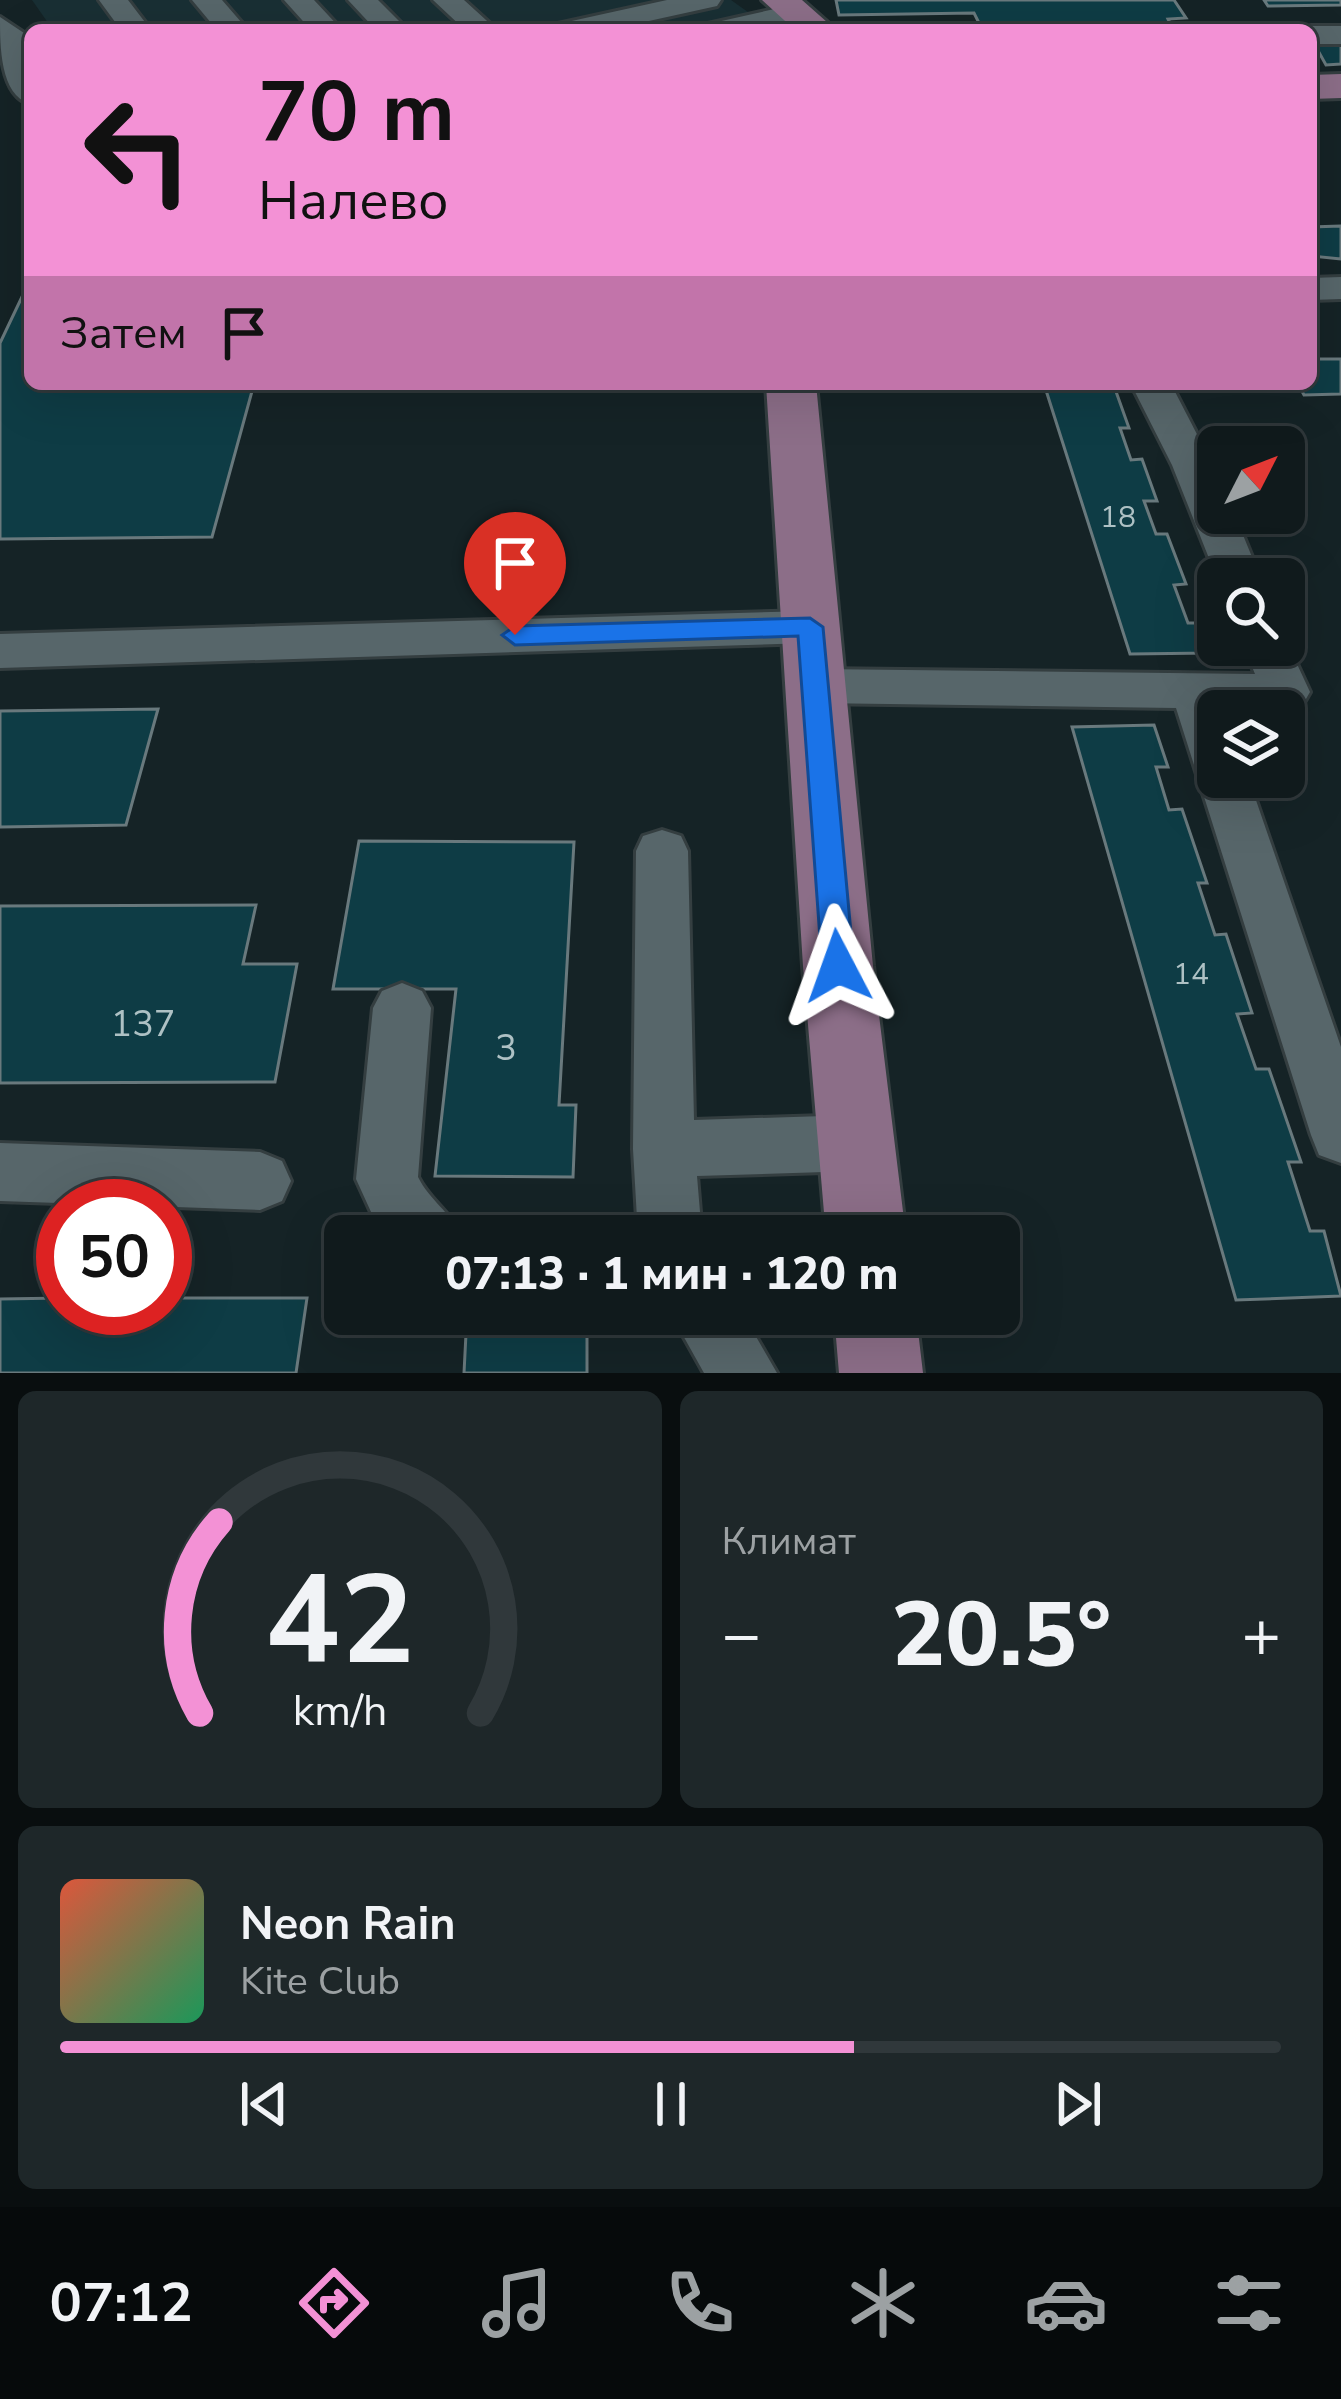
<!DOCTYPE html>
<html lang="ru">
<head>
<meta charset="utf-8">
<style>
	:root { --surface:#101a1c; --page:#1e2729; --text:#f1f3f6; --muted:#9ca1a3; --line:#30383b; --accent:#f391d5 }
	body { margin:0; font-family:"Nunito Sans",sans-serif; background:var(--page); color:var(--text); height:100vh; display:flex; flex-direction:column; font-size:45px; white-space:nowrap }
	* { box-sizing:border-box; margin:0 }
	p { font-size:39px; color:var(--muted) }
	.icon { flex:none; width:66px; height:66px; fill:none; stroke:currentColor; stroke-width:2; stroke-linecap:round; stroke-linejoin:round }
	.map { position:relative; height:1373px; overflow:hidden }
	.sheet { display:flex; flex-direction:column; gap:18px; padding:18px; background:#090e0f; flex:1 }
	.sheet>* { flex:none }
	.hud { position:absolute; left:24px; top:24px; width:1293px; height:366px; border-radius:18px; box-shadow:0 12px 48px #0002,0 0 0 3px var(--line); background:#f391d5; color:#111; overflow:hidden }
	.needle { width:78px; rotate:48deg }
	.controls { position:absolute; left:1197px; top:426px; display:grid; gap:24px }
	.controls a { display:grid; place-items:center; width:108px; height:108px; border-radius:18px; background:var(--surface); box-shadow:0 12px 48px #0002,0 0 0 3px var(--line); font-size:60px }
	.speed { position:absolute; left:36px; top:1179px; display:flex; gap:24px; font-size:60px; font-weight:700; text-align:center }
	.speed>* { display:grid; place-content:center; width:156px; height:156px; border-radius:50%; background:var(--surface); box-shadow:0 12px 48px #0002,0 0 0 3px var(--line); line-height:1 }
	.speed .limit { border:18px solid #d22; background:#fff; color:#111 }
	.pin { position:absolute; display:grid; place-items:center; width:102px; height:102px; color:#fff; margin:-123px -51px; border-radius:50% 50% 50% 0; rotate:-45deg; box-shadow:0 0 12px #0007 }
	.pin .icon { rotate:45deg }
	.me { position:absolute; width:132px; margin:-66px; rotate:356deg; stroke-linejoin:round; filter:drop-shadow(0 0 9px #0008) }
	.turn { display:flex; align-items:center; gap:42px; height:252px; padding:0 36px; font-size:54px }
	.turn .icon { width:156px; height:156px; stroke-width:2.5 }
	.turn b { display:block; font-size:84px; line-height:102px }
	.then { display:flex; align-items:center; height:114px; padding:0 36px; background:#0003; gap:24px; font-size:45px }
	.big { font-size:90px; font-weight:800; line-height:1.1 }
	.sheet .widget { flex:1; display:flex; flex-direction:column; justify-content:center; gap:18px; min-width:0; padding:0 42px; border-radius:18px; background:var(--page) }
	.sheet .dial { align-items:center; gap:0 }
	.dial svg { height:312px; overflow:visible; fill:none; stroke:var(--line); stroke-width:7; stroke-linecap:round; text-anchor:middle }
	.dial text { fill:var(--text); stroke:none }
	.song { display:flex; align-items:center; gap:36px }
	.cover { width:144px; height:144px; border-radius:18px; background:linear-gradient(135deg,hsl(10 70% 55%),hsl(150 70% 35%)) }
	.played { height:12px; border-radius:6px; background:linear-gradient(90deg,var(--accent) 65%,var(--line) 65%) }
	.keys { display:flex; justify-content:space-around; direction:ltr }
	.heat { display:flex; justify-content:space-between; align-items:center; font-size:66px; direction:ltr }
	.sheet .tiles { flex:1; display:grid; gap:18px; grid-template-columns:1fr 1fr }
	.widget:last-child { grid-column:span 2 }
	.trip { position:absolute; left:324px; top:1215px; width:696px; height:120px; border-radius:18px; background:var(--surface); box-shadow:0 12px 48px #0002,0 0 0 3px var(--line); font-weight:800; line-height:120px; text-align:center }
	.menu { display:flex; height:192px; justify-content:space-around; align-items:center; background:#060a0b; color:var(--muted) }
	.menu .icon { width:84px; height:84px }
	.menu .on { color:var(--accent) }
	.menu b { font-size:54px; color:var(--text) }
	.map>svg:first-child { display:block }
</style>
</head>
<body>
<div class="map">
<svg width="1341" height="1373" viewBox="0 0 1341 1373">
	<rect width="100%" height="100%" fill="#152326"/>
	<path fill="#192f34" d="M32 0H731L755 17 695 30H53Z"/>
	<path fill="#0e3c45" stroke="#69797d" stroke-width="3" d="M836 0H1174L1186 18 1168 19 1170 23 980 25 974 13 839 15Z
		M1264 0H1341V5L1268 6Z
		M1341 37V64L1326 65 1311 38Z
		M1341 226V259L1311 256V227Z
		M30 280V384H254L212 537 0 539V343Z
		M1314 359H1341V394L1304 395 1298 384H1311V366H1317Z
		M1044 384 1114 386 1129 428H1120L1131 460 1142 459 1157 501H1144L1156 534H1167L1186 584 1174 585 1188 623H1197L1209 653 1130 654Z
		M158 709 126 825 0 827V711Z
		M1154 725 1168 767H1156L1169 810 1182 809 1207 883H1198L1215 935 1226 934 1252 1013 1237 1014 1256 1069H1269L1301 1162H1288L1310 1231H1324L1341 1296 1236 1300 1072 727Z
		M359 841 574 842 559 1105H576L573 1177 435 1176 456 989H333Z
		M256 905 243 964H297L275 1082 0 1083V906Z
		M63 1298V1308H165V1298H307L296 1373H0V1299Z
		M467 1314H587V1373H464Z"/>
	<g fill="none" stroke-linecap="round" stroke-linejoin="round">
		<g stroke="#343e40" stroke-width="6">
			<path id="minor" d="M99 0H128L151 30H121Z
				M192 0H222L248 30H217Z
				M284 0H314L342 30H311Z
				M348 0H378L408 30H376Z
				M433 0H464L497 30H465Z
				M667 0H721L717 6 608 30H553L558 24Z
				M797 4 811 13 807 19 758 30H703L708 24Z
				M0 17 30 37 25 68 30 74V104C0 95 0 46 0 17Z
				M1311 26H1341V44H1311V30H1300Z
				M1341 277V299L1311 300V278Z
				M1131 384H1171L1218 475V513H1234L1261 579 1218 581 1172 465Z
				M810 611 826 616 833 627 826 638 810 643 0 668V634Z
				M1284 636 1310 692 1303 704 1286 709 1218 711V777H1248L1341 1047V1163L1319 1155 1311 1135 1176 708 815 703 798 698 791 686 798 674 815 669 1255 674 1243 645H1284Z
				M662 830 681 836 688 851 694 1120 856 1115 878 1123 887 1143 878 1163 856 1171 697 1176 702 1236H638L633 1149 636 851 643 836Z
				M402 983 422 991 431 1008 418 1177C430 1201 450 1211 461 1236H382L356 1179 373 1008 382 991Z
				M0 1143 260 1152 282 1161 291 1181 282 1201 260 1210 0 1201Z
				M671 1314H743L777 1373H704Z"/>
		</g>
		<g stroke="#343e40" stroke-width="6">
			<path id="major" d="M762 0H802L836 30H795Z
				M1341 74V98L1311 99V75Z
				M766 384H816L873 966 906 1236H826L803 966Z
				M834 1314H916L923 1373H839Z"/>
		</g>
		<use href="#minor" fill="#57666a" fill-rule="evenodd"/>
		<use href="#major" fill="#8c6e88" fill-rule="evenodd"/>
	</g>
	<path fill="#1a73e8" stroke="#114b97" stroke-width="3" d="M810 618 823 627 854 966 849 975 838 979 826 975 822 966 798 636 515 645 502 635 515 626Z"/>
	<g text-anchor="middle" stroke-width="12" stroke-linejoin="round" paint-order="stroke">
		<g font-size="30" fill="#aec1c4">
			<text x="1118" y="527">18</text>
			<text x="1191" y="984">14</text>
		</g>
		<g font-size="36" fill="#aec1c4">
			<text x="143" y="1036">137</text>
			<text x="506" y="1060">3</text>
		</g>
	</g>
</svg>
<div class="controls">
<a><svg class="needle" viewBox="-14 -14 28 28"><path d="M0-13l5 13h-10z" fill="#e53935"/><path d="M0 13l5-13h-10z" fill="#9ca1a3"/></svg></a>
<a><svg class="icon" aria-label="search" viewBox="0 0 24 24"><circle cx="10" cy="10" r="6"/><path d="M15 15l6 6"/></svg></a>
<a><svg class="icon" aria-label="layers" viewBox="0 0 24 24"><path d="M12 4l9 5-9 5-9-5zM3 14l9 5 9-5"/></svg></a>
</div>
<div class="speed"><div class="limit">50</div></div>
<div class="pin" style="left:515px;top:635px;background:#d93025"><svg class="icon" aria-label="arrive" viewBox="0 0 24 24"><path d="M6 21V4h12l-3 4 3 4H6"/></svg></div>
<svg class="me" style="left:838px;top:966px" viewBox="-20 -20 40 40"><path d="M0-17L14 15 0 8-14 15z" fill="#1a73e8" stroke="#fff" stroke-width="4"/></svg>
<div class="trip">07:13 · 1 мин · 120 m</div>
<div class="hud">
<div class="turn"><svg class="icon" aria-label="left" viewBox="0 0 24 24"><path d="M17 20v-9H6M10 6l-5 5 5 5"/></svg><div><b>70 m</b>Налево</div></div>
<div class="then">Затем<svg class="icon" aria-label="arrive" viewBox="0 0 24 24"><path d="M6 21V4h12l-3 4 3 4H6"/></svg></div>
</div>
</div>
<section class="sheet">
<div class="tiles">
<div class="widget dial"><svg viewBox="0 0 100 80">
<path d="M14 69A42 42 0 1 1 86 69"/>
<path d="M14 69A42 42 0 0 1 19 20" stroke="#f391d5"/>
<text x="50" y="56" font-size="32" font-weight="700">42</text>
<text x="50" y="72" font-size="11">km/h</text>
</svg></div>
<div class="widget"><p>Климат</p>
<div class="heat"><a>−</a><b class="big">20.5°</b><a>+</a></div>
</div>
<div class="widget">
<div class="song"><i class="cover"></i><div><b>Neon Rain</b><p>Kite Club</p></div></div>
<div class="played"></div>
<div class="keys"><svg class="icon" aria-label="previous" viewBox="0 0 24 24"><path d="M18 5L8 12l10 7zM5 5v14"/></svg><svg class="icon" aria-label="pause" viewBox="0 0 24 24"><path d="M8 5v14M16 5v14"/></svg><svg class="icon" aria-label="next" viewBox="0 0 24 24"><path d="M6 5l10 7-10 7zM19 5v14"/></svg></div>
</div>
</div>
</section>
<nav class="menu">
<b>07:12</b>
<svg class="icon on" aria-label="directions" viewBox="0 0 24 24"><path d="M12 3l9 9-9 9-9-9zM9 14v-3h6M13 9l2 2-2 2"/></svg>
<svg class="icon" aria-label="music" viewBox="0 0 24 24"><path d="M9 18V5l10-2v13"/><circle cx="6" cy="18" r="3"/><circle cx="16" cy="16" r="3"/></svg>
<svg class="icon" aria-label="phone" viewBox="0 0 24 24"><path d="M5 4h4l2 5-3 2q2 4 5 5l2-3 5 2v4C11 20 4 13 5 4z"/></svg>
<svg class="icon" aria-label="climate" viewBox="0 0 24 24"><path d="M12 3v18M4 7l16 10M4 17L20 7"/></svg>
<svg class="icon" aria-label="car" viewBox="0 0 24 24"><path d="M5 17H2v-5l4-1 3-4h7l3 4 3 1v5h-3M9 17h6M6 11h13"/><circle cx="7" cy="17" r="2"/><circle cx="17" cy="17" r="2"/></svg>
<svg class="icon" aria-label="filters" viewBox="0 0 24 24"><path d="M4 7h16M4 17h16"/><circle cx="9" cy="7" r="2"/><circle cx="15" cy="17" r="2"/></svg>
</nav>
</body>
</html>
